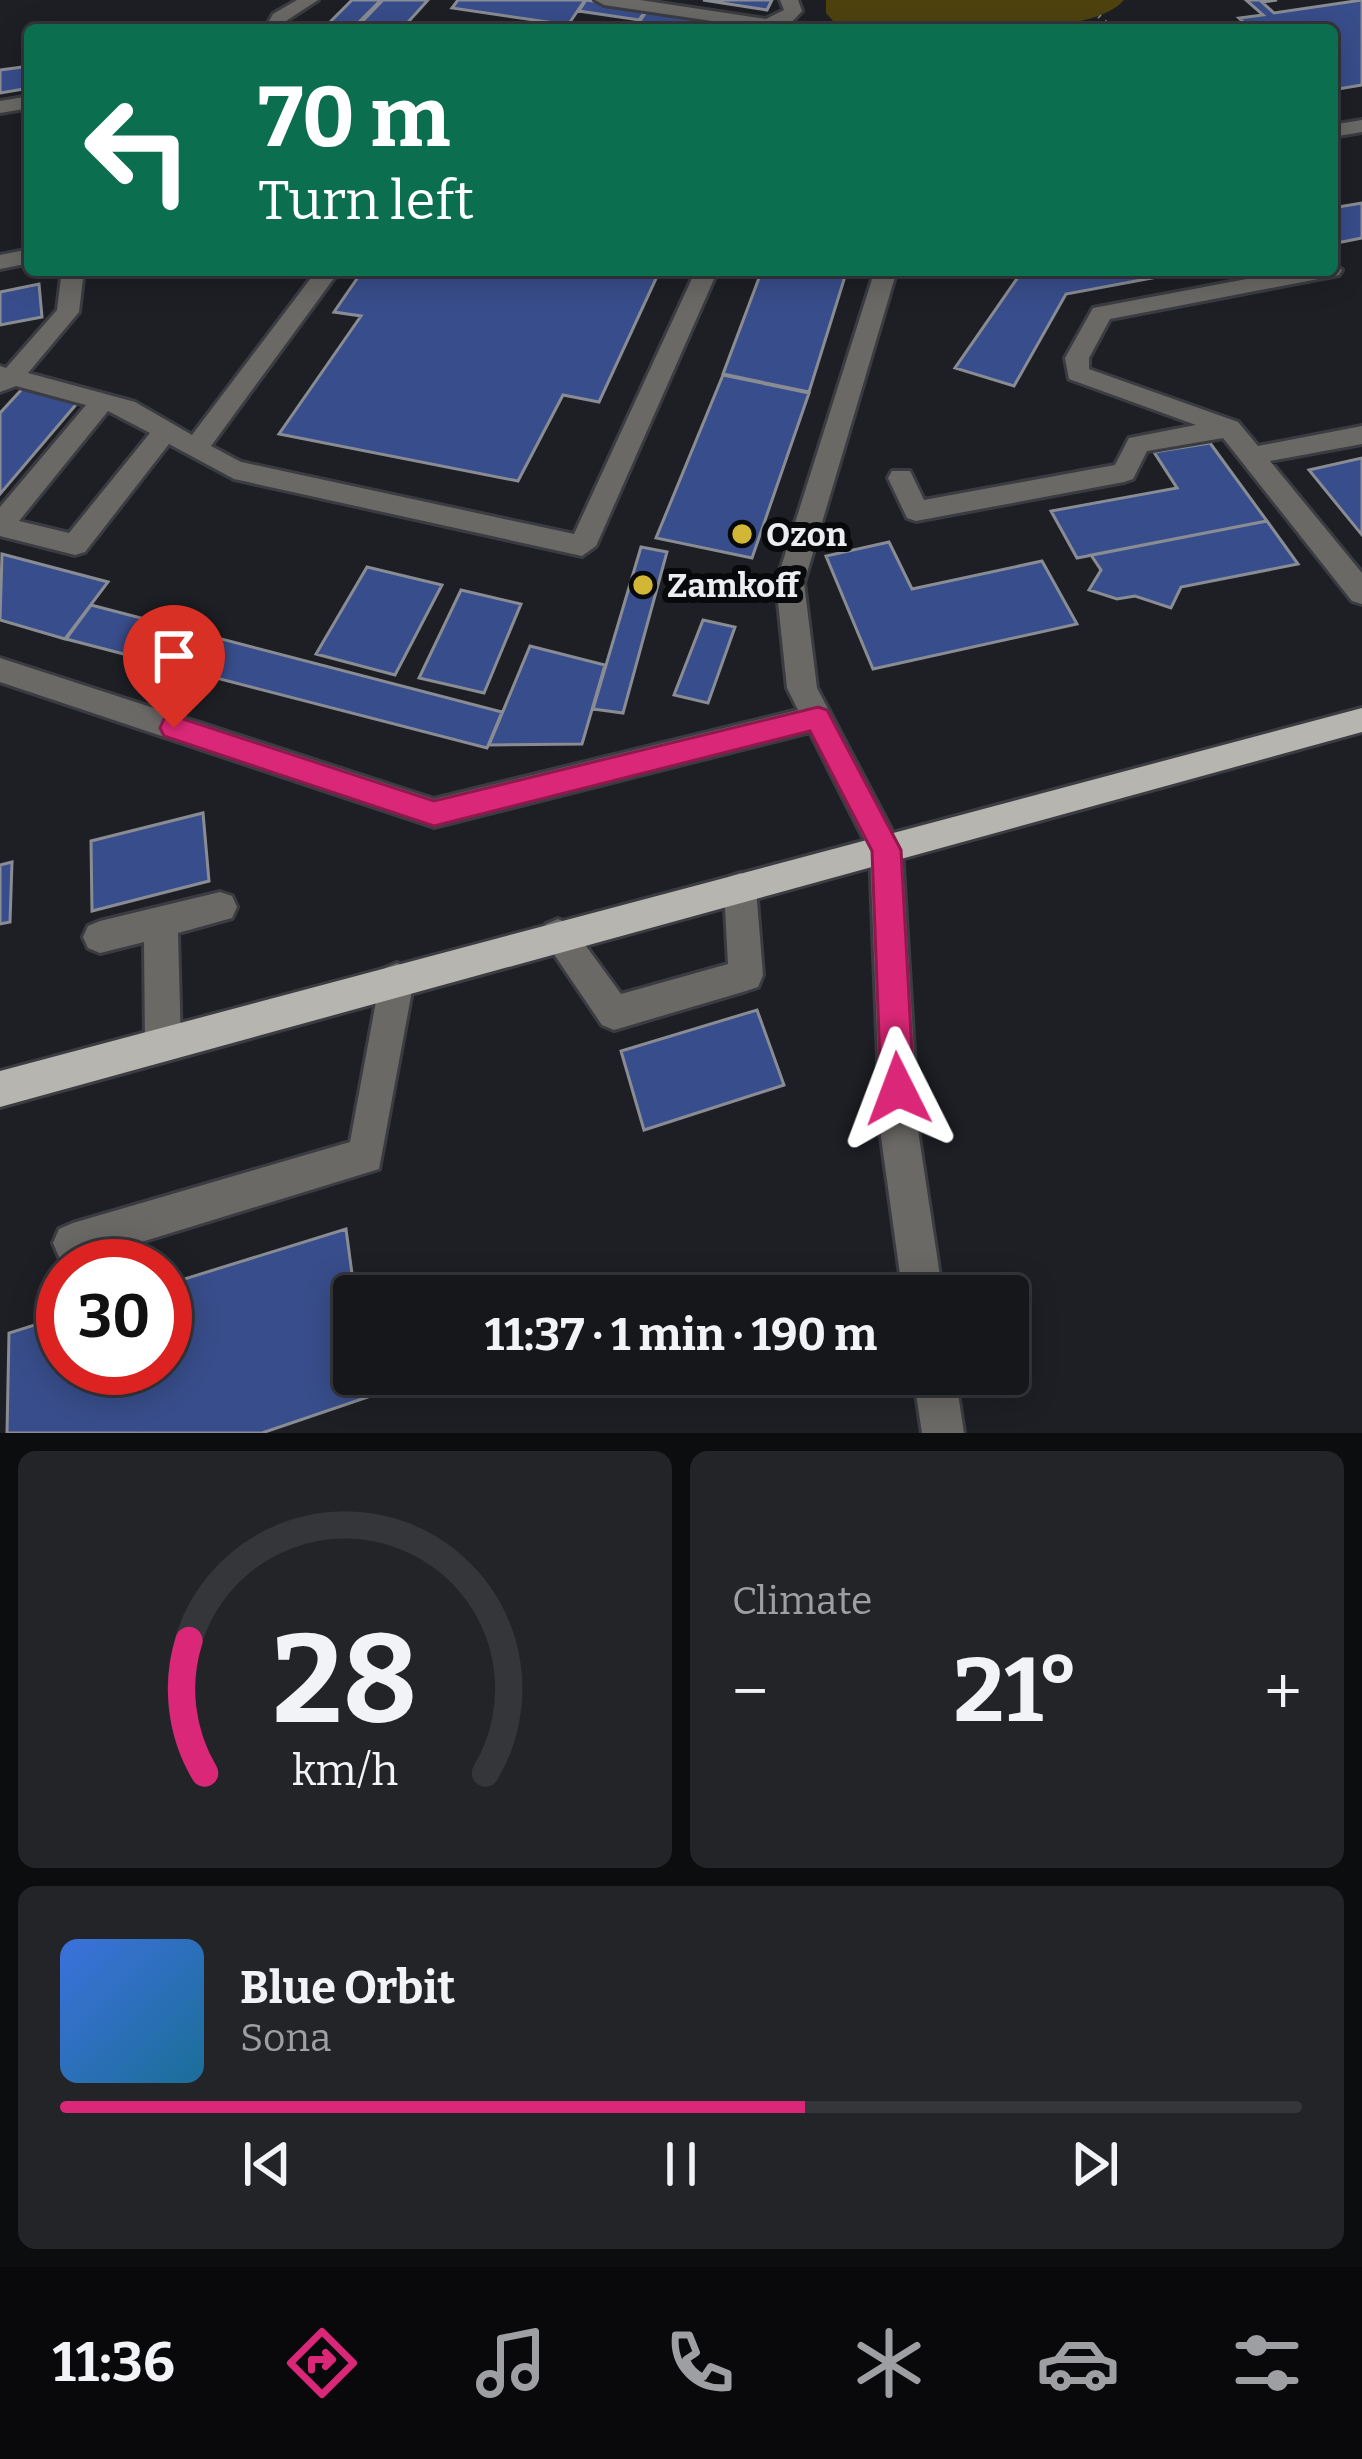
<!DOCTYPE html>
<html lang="en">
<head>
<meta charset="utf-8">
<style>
	:root { --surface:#16171b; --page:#232428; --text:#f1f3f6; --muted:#9e9fa3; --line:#35363a; --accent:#db2777 }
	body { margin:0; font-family:Bitter,serif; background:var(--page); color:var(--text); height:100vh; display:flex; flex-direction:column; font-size:45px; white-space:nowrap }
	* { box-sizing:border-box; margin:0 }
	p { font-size:39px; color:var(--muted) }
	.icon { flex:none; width:66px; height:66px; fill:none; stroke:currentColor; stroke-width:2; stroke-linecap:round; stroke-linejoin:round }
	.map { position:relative; height:1433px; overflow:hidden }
	.panel { display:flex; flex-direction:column; gap:18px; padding:18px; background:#0c0d0f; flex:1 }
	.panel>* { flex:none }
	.banner { position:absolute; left:24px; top:24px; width:1314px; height:252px; border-radius:12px; box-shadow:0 6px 30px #0003,0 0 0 3px var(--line); background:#0b6e4f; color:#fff; overflow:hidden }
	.speed { position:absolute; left:36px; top:1239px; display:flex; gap:24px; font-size:60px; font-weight:700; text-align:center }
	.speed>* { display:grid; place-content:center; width:156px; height:156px; border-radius:50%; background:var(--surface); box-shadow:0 6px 30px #0003,0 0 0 3px var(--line); line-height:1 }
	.speed .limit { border:18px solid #d22; background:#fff; color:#111 }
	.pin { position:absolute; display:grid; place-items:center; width:102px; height:102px; color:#fff; margin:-123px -51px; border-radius:50% 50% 50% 0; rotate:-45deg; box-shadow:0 0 12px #0007 }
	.pin .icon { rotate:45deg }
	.me { position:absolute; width:132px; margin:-66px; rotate:357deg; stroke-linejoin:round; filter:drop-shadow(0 0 9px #0008) }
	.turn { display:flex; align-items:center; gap:42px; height:252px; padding:0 36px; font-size:54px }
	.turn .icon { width:156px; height:156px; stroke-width:2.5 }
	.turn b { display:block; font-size:84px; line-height:102px }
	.big { font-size:90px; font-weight:700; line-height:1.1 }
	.panel .card { flex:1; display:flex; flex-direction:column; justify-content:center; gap:18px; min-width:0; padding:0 42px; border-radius:18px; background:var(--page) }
	.panel .dial { align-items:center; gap:0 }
	.dial svg { height:312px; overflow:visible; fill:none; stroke:var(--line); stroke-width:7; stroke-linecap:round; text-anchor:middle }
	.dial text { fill:var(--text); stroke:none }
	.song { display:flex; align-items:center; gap:36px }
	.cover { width:144px; height:144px; border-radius:18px; background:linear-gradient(135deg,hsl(220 70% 55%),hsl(200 70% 35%)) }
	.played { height:12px; border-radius:6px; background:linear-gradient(90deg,var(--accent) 60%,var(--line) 60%) }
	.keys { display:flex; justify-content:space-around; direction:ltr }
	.heat { display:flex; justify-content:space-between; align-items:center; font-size:66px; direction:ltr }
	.panel .tiles { flex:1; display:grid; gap:18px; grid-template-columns:1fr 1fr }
	.card:last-child { grid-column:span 2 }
	.trip { position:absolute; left:333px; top:1275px; width:696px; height:120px; border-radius:12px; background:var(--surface); box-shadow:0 6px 30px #0003,0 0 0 3px var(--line); font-weight:700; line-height:120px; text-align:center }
	.tabs { display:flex; height:192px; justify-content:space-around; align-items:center; background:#09090b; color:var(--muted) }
	.tabs .icon { width:84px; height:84px }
	.tabs .on { color:var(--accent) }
	.tabs b { font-size:54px; color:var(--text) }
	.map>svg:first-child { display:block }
</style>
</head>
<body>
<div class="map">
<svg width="1362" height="1433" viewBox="0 0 1362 1433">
	<rect width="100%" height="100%" fill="#1d1f24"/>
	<path fill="#4e430f" d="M826 0H1124C1088 43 900 30 841 30L826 13Z"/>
	<path fill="#384d8b" stroke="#898c92" stroke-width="3" d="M352 0H381L351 30H322Z
		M383 0H428L401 30H354Z
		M458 0H585L568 25 452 8Z
		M586 0 647 9 639 20 579 11Z
		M703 0H772L767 10Z
		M1246 0H1277L1262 2 1274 13 1362 0V85L1332 90V30H1252L1239 18 1263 15Z
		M648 9 790 29 634 30Z
		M30 66V88L0 93V70Z
		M1362 203V238L1332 244V208Z
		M363 270H660L599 402 563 395 518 481 279 434 361 316 334 312Z
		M762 270H847L809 392 723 374Z
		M1023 270H1195L1066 294 1014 386 955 368Z
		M39 284 42 317 0 325V292Z
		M723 375 809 393 752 558 656 538Z
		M24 387 79 401 0 494V413Z
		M1210 443 1267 521 1077 558 1051 511 1177 488 1154 452Z
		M1362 458V535L1309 470Z
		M1267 521 1298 564 1181 587 1171 608 1135 596 1117 599 1089 590 1101 570 1091 555Z
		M889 542 912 589 1042 561 1077 624 873 669 826 556Z
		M641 547 667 552 623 713 593 709Z
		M2 554 108 582 65 639 0 620Z
		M367 567 442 585 395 675 316 654Z
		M461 590 521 604 484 693 419 678Z
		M91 605 502 712 487 748 66 639Z
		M703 620 735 627 708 703 674 695Z
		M530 646 605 665 582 744 489 745Z
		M203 813 209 881 92 911 91 841Z
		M12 862 10 922 0 924V865Z
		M757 1010 784 1085 644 1130 621 1051Z
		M346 1229 355 1296 354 1374H365L368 1397 262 1433H7L9 1333 63 1316V1368H165V1285Z"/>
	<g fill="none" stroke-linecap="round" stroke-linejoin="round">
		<g stroke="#3a3c41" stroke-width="6">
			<path id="minor" d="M297 0H318L286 21 282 30H264L273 14Z
				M595 0H640L766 19 784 10 780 0H798L802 11 790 24 766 29 604 5Z
				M30 96V108L0 113V101Z
				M1362 120V132L1332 137V125Z
				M30 249V263L0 269V255Z
				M1332 263 1342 270 1339 275 1110 319 1089 358V369L1238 422 1258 446 1362 426V444L1270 461 1362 573V604L1352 601 1223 438 1147 451 1133 479 1124 482 916 521 907 518 888 478 892 471H910L924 500 1115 465 1129 438 1196 425 1069 379 1065 358 1093 308 1294 270H1332Z
				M62 270H84L79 312 28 373 135 402 192 435 317 270H340L211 446 241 462 574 534 696 270H718L596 546 582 556 234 479 169 444 85 552 75 555 0 536V507L86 405 16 386 0 392V366L6 368 57 310ZM108 411 150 433 69 533 19 521Z
				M875 270H897L804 583 817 688 902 850 919 1137 943 1296H903L881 1137 870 851 810 732 434 827 0 682V658L434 799 798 710 787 688 776 583Z
				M740 873 752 877 756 888 763 975 758 987 746 991 614 1030 602 1025 541 935 546 924 558 919 570 924 621 994 728 964 724 888 728 877Z
				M220 892 232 896 237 907 232 918 178 933 181 1044 176 1056 163 1062 150 1056 145 1044 144 942 100 953 88 948 83 937 88 926 100 921Z
				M397 963 409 968 414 980 379 1169 73 1263 59 1257 53 1243 59 1229 73 1223 350 1142 380 980 385 968Z
				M913 1374H955L964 1433H922Z"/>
		</g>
		<g stroke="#3a3c41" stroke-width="6">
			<path id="major" d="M1362 708V732L0 1107V1071Z"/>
		</g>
		<path stroke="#87888d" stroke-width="4.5" stroke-dasharray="1.5 6" stroke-linecap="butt" d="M1099 16 1113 30"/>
		<use href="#minor" fill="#6a6966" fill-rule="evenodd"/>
		<use href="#major" fill="#b7b5af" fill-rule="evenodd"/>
	</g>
	<path fill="#db2777" stroke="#8e194d" stroke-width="3" d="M818 707 827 710 901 850 914 1089 909 1101 898 1106 886 1101 881 1089 872 851 810 731 434 826 164 736 160 728 164 719 174 716 434 801Z"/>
	<g fill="#d2b736" stroke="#08090b" stroke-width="4.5">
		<circle cx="742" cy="534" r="12"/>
		<circle cx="643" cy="585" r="12"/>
	</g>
	<g text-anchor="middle" stroke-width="12" stroke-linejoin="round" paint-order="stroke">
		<g font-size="33" font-weight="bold" fill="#ecedf1" stroke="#08090b" text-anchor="start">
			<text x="766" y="546">Ozon</text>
			<text x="667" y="597">Zamkoff</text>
		</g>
	</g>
</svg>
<div class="speed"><div class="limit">30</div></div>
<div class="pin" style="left:174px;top:728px;background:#d93025"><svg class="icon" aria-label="arrive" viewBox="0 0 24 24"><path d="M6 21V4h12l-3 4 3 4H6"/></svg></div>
<svg class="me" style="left:898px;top:1089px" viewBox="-20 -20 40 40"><path d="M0-17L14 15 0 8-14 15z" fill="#db2777" stroke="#fff" stroke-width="4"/></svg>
<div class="trip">11:37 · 1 min · 190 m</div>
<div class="banner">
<div class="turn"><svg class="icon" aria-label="left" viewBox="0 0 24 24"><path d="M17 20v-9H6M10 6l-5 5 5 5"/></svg><div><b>70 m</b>Turn left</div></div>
</div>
</div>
<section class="panel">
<div class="tiles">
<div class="card dial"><svg viewBox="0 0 100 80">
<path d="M14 69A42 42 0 1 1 86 69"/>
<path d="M14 69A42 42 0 0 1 10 35" stroke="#db2777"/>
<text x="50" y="56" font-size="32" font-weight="700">28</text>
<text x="50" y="72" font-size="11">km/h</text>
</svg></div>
<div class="card"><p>Climate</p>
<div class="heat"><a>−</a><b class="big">21°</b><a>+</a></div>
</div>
<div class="card">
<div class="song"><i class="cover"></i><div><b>Blue Orbit</b><p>Sona</p></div></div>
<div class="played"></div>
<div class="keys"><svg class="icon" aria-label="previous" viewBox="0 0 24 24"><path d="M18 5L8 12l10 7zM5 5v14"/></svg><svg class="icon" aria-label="pause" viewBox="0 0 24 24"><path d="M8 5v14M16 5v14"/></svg><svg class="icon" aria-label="next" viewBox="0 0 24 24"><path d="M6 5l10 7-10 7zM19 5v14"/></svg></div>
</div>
</div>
</section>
<nav class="tabs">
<b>11:36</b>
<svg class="icon on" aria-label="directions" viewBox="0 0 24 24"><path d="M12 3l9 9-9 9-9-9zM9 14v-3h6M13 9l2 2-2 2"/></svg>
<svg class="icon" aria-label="music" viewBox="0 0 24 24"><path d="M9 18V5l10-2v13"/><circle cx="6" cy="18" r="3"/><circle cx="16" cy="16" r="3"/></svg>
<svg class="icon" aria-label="phone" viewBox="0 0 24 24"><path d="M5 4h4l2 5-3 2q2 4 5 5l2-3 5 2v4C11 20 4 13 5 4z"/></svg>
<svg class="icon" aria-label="climate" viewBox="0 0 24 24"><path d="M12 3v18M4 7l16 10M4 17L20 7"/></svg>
<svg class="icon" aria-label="car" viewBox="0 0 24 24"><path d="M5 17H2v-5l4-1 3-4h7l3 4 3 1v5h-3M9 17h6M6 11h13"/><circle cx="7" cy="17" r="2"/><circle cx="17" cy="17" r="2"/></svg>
<svg class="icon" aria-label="filters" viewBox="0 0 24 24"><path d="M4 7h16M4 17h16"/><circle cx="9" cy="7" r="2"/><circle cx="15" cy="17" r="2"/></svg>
</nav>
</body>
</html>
